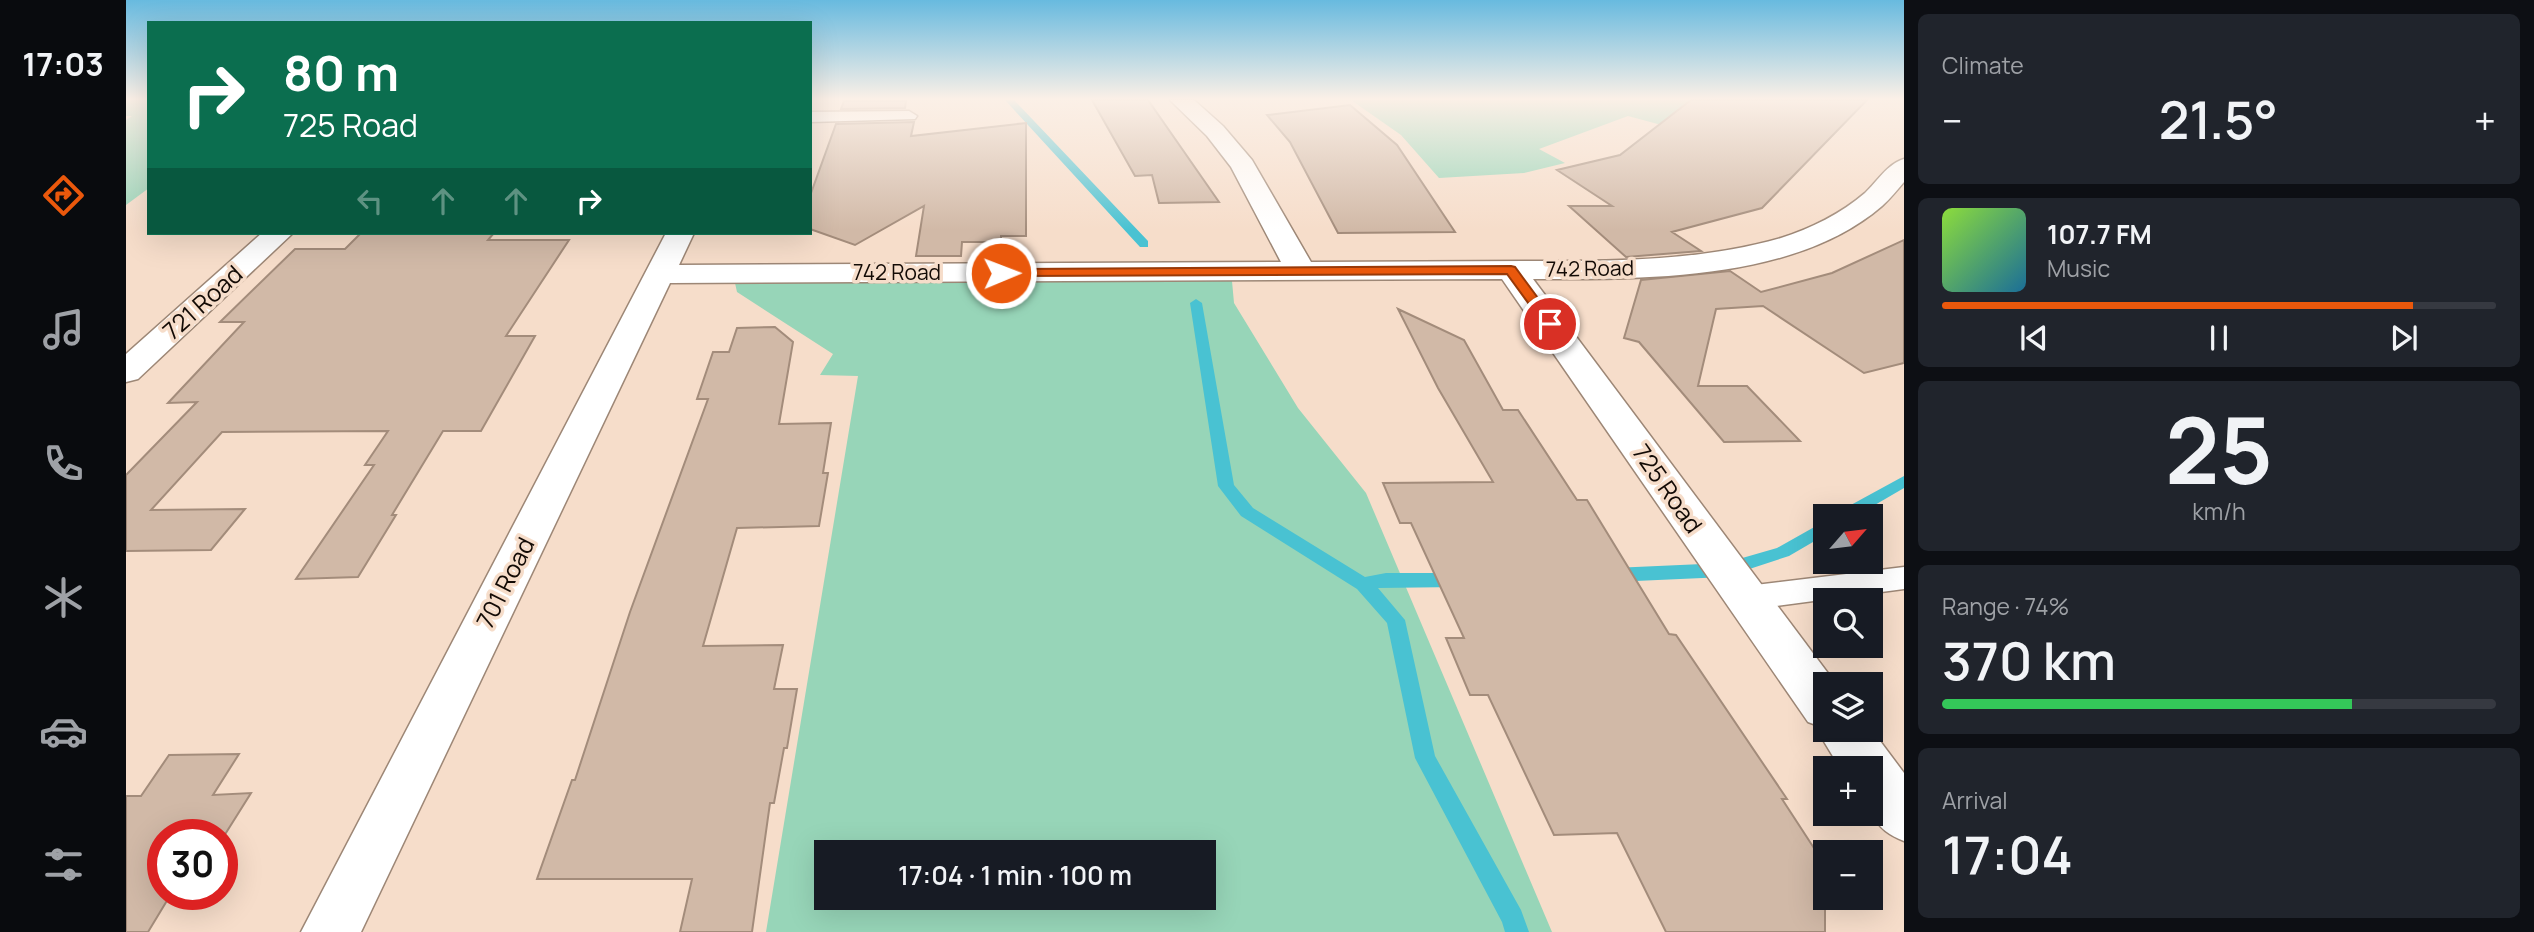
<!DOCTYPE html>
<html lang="en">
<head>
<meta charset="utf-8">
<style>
	:root { --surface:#171b24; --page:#20242c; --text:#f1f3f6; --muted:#9ea1a6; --line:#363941; --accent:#ea580c }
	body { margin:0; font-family:Manrope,sans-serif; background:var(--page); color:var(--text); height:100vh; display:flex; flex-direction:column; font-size:26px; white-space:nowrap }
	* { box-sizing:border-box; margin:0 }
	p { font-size:23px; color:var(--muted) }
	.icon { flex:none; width:38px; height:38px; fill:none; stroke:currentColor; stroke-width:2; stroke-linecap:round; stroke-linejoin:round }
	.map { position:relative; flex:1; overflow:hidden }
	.panel { display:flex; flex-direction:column; gap:14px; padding:14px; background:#0d0f14; width:630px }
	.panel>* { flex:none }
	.hud { position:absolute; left:21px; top:21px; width:665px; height:214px; border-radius:0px; box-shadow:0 7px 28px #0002; background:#0b6e4f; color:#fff; overflow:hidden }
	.needle { width:46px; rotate:62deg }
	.buttons { position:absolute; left:1687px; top:504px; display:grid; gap:14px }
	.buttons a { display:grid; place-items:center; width:70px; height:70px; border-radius:0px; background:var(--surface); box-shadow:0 7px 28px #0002; font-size:35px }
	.speed { position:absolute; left:21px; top:819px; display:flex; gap:14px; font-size:35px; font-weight:700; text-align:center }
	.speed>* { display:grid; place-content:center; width:91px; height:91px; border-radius:50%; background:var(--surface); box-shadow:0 7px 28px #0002; line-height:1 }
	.speed .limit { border:10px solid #d22; background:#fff; color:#111 }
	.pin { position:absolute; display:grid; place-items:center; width:60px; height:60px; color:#fff; margin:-30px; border:4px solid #fff; border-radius:50%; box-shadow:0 2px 7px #0007 }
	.me { position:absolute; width:77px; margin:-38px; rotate:89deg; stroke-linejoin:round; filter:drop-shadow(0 0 5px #0008) }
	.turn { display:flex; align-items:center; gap:24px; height:147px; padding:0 21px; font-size:32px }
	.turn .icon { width:91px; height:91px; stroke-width:2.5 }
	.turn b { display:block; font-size:49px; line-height:60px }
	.lanes { display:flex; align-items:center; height:66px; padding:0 21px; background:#0003; justify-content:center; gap:35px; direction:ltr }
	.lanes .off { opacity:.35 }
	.big { font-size:52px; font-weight:600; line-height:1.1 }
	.panel .card { flex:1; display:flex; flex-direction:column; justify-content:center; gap:10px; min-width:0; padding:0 24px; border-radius:10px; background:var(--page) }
	.panel .dial { align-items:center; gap:0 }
	.dial b { font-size:91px; line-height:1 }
	.song { display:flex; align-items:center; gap:21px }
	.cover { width:84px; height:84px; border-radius:10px; background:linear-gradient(135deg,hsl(90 70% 55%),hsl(200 70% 35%)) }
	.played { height:7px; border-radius:4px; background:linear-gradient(90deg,var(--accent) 85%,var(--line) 85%) }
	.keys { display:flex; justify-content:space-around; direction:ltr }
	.heat { display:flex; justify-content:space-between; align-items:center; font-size:38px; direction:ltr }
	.charge { height:10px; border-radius:5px; background:linear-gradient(90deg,#34c759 74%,var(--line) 0) }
	.trip { position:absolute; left:688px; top:840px; width:402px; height:70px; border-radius:0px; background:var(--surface); box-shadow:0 7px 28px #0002; font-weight:600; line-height:70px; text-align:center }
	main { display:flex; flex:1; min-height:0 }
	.menu { display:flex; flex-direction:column; width:126px; justify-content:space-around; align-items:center; background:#090b0e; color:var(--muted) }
	.menu .icon { width:49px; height:49px }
	.menu .current { color:var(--accent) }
	.menu b { font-size:32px; color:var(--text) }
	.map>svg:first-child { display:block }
</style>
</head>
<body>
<main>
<nav class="menu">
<b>17:03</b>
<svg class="icon current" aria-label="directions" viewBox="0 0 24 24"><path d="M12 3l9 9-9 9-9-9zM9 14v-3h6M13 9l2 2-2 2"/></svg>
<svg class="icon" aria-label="music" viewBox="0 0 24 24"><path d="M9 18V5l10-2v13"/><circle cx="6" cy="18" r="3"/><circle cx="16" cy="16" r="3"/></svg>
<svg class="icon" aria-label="phone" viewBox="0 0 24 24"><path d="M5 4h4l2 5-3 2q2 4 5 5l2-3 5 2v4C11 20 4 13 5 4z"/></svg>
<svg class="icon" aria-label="climate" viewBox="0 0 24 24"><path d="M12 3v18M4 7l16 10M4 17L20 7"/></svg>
<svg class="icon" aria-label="car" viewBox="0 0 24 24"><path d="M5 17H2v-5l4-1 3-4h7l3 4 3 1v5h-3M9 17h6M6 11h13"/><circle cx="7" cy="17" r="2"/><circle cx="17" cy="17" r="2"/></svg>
<svg class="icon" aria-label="filters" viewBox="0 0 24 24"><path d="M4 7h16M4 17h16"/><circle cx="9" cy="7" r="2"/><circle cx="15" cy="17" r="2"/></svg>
</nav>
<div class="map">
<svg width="1778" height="932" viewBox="0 0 1778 932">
	<rect width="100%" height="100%" fill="#f6ddca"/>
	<path fill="#97d5b8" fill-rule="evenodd" d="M0 100H23V188L0 205V120L6 116H0Z
		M1225 100H1609L1569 134 1502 116 1413 149 1439 163 1398 173 1313 178 1275 135Z
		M1105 270 1108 303 1172 408 1240 493 1426 932H640L732 376 694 375 707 354 611 292 607 274ZM700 852H1078V898H700Z"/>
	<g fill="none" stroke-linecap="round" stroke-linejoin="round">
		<path fill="#49c2d2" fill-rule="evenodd" d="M879 100H888L1022 241V247H1014Z
			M1070 299 1076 303 1108 485 1127 508 1239 577 1260 573H1332L1338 575 1341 580 1338 585 1332 587 1252 588 1279 620 1309 756 1395 910 1403 932H1379L1376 922 1289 758 1261 623 1231 589 1115 516 1092 486 1064 303Z
			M1778 476V488L1730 516H1710L1712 512Z
			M1699 521V535L1663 556 1599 577 1487 582 1481 580 1478 575 1481 570 1487 568 1599 563 1651 548Z"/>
	</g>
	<path fill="#d1b9a7" stroke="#a38c7b" stroke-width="2" d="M966 100H1022L1093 202 1033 203 1026 175 1009 176Z
		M1565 100H1741L1636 208 1546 232 1575 251 1500 257 1443 206H1486L1431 170 1494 155Z
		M718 101H780L779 108 715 109Z
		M1224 105 1271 145 1329 232 1212 233 1164 142 1141 115Z
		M788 122 785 136 900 123V236H875V242H836L835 256H790L798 206 729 245 684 229V196L710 124Z
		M235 233H368L362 240H443L380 336H409L355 431H317L266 515H270L232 577 170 579 248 465H239L262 431 96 432 25 510 119 509 85 550 0 551V475L71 402 42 403 118 322H94L169 249H219Z
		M1778 240V363L1738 373 1637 306 1590 309 1572 386H1621L1674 441 1598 442 1513 342 1498 338 1515 280 1604 271 1635 292 1706 273Z
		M1272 309 1338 340 1377 410H1392L1451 500H1461L1543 634 1550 635 1661 799H1656L1699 865V932H1540L1491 833 1428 835 1362 695H1344L1320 638H1338L1285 523H1274L1257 483 1367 482 1312 388Z
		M649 327 667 342 653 424 705 423 697 473H702L693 526 611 528 577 646 657 645 648 689H671L661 748H658L648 803H644L626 932H554L566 879H411L446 780H449L504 612 582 399H571L587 352H603L611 328Z
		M113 754 87 795 125 793 98 836 37 835V894H45L22 932H0V796H15L43 755Z"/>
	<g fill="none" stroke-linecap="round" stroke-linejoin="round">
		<g stroke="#9d8776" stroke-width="3">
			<path id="service" d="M783 111 791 116 789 119 684 122V112Z
				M1778 567V589L1621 610 1610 606 1606 598 1610 590 1621 586Z"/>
		</g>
		<g stroke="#9d8776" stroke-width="3">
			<path id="minor" d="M1044 100H1068L1097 126 1126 160 1185 262C1259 262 1333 261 1407 261 1490 261 1575 261 1655 238 1684 229 1716 213 1739 193 1751 182 1761 164 1778 159V182C1771 190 1764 199 1756 206 1668 282 1517 279 1407 279L1710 684H1699V730L1745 729 1778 773V841C1739 826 1745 805 1745 768H1714L1691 730 1693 726 1682 722 1376 279 544 283 235 932H175L540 233H568L553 265 1155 262 1105 167 1081 136Z
				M136 233H167L12 379 0 382V354Z"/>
		</g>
		<use href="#service" fill="#fff" fill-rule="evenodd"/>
		<use href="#minor" fill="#fff" fill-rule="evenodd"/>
	</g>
	<linearGradient id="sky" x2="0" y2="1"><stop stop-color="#68badf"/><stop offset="0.43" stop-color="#fbf0e7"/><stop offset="1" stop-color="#fbf0e7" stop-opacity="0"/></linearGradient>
	<rect width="1778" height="230" fill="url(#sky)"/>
	<path fill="#ea580c" stroke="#983908" stroke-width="2" d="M1385 266 1389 267 1429 321V326H1419L1381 274 875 276 868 273 875 269Z"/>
	<g text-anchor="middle" stroke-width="7" stroke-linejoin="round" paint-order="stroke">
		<g font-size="21" fill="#120a05" stroke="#f6ddca">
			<text transform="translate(1464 269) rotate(-1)" y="7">742 Road</text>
			<text x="771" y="280">742 Road</text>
		</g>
		<g font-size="24" fill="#120a05" stroke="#f6ddca">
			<text transform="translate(77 303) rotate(-42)" y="8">721 Road</text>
			<text transform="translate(1541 489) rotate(55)" y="8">725 Road</text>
			<text transform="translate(380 583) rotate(-63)" y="8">701 Road</text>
		</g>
	</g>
</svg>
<div class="buttons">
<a><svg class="needle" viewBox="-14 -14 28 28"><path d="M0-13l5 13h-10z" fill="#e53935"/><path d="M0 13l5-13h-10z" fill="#9ea1a6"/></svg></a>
<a><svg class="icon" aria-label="search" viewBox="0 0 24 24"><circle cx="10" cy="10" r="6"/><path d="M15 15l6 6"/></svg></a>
<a><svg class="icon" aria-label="layers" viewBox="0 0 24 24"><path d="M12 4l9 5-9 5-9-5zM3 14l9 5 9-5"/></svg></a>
<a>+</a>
<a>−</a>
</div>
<div class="speed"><div class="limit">30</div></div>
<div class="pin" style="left:1424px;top:324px;background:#d93025"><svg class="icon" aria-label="arrive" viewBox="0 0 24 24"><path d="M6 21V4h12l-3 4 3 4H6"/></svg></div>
<svg class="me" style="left:875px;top:273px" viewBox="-20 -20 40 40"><circle r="17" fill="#ea580c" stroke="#fff" stroke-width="3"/><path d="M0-11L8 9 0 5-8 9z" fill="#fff"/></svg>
<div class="trip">17:04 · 1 min · 100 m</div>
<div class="hud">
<div class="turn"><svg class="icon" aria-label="right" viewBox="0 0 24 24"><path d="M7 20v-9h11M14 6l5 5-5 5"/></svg><div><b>80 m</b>725 Road</div></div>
<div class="lanes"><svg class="icon off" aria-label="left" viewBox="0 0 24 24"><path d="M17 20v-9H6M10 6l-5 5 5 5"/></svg><svg class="icon off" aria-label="ahead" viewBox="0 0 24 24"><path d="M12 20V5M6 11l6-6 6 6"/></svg><svg class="icon off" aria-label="ahead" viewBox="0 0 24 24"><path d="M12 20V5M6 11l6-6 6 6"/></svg><svg class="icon" aria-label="right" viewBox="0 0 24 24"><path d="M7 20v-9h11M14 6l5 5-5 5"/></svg></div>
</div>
</div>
<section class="panel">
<div class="card"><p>Climate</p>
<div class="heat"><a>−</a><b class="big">21.5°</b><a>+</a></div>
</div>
<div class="card">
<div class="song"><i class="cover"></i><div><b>107.7 FM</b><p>Music</p></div></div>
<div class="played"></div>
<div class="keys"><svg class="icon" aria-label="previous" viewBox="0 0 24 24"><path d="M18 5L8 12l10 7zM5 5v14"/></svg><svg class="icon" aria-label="pause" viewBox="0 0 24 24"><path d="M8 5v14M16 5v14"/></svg><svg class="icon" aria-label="next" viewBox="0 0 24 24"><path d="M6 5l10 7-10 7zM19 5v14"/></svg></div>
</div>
<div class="card dial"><b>25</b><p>km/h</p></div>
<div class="card"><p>Range · 74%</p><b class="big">370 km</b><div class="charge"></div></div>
<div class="card"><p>Arrival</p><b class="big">17:04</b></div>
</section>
</main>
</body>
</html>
